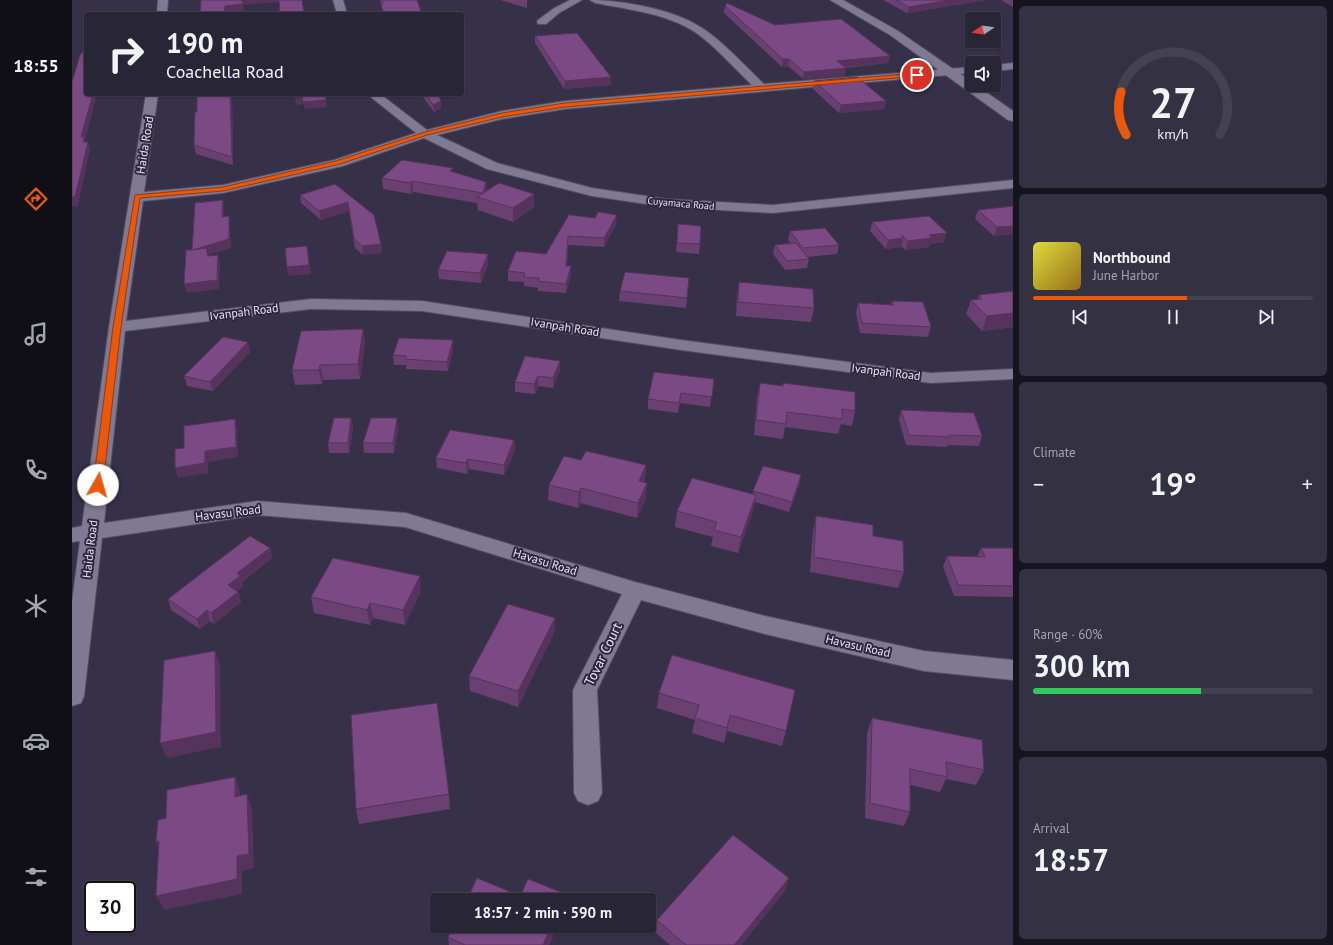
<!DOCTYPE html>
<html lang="en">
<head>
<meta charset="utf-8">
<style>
	:root { --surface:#282537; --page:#343142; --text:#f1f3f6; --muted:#a5a5ad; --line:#444252; --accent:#ea580c }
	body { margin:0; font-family:"PT Sans",sans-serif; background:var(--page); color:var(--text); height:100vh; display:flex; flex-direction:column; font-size:15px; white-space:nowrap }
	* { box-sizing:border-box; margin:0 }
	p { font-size:13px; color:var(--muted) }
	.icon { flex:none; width:22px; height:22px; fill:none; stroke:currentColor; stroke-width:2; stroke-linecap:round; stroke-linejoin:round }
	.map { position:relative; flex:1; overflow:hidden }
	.drawer { display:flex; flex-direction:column; gap:6px; padding:6px; background:#16141e; width:320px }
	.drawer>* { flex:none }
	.top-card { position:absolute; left:12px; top:12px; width:380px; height:84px; border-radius:4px; box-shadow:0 1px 3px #0004,0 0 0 1px var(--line); background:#282537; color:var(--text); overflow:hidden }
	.needle { width:26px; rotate:257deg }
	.controls { position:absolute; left:893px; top:12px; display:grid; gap:8px }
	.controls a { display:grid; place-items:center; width:36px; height:36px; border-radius:4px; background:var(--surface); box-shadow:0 1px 3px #0004,0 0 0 1px var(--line); font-size:20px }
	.speed { position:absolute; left:12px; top:881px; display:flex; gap:8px; font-size:20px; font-weight:700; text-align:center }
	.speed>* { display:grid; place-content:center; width:52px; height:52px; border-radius:50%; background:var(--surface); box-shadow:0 1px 3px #0004,0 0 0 1px var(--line); line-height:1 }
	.speed .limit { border:2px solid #111; border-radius:6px; background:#fff; color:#111 }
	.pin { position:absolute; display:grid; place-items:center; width:34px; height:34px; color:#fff; margin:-17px; border:2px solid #fff; border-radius:50%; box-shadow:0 1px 4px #0007 }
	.me { position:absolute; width:44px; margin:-22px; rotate:7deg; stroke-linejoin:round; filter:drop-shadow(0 0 3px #0008) }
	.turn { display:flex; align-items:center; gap:14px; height:84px; padding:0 16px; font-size:18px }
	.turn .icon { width:52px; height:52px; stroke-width:2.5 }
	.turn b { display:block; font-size:28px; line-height:34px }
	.big { font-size:30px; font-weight:600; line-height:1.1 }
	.drawer .tile { flex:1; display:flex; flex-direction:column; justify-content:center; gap:6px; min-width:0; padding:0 14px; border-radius:6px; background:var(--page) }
	.drawer .dial { align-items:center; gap:0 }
	.dial svg { height:104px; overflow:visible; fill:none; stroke:var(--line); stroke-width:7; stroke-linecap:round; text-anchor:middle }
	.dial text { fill:var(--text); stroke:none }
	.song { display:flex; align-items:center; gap:12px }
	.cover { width:48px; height:48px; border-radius:6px; background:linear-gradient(135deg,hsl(60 70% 55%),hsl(40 70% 35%)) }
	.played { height:4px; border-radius:2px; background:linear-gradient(90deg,var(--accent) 55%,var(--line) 55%) }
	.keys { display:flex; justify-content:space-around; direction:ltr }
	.heat { display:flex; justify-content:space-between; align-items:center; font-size:22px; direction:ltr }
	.charge { height:6px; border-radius:3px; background:linear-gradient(90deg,#34c759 60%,var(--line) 0) }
	.trip { position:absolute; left:358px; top:893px; width:226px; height:40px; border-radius:4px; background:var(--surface); box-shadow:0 1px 3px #0004,0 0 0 1px var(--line); font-weight:600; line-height:40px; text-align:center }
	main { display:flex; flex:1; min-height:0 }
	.tab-bar { display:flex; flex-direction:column; width:72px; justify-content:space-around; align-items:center; background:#100f16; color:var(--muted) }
	.tab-bar .icon { width:28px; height:28px }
	.tab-bar .current { color:var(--accent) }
	.tab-bar b { font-size:18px; color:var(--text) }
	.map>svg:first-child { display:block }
</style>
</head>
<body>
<main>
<nav class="tab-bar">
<b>18:55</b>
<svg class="icon current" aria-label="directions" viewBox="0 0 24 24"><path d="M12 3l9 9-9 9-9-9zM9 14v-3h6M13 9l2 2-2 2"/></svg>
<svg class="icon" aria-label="music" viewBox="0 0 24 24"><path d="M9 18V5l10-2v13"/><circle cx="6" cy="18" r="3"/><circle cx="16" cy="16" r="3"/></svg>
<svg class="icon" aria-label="phone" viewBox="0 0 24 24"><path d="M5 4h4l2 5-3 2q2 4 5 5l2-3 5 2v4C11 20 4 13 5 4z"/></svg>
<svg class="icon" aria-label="climate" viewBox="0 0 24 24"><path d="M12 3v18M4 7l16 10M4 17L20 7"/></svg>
<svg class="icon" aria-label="car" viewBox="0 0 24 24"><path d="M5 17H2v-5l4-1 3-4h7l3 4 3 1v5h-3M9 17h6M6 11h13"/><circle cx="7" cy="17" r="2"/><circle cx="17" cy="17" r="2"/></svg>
<svg class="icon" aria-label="filters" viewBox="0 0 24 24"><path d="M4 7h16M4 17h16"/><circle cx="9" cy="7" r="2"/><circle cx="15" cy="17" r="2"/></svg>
</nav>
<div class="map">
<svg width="941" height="945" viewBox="0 0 941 945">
	<rect width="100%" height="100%" fill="#363149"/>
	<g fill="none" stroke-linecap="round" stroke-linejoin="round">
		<g stroke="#524e61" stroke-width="2">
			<path id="street" d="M86 0H96L95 14H85Z
				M261 0H271L275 14H265Z
				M498 0H510L487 13 474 24H466L465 22 466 20 481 9Z
				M518 0C549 0 598 9 625 25 647 37 674 67 692 84L900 67V73L493 109 430 119 365 135 425 163 520 188 594 199 701 205 941 180V188L701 213 594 207 520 196 415 169 352 138 271 166 151 193 71 201 54 321 239 299 350 301 609 340 859 373 941 369V379L859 383 609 350 350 311 239 309 53 331 32 523 185 501 334 513 563 582 693 616 852 651 941 660V680L852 671 693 634 569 600 525 690 530 793 526 801 516 805 506 801 502 793 501 690 550 594 333 527 185 515 30 538 12 696 9 703 0 706V602L8 541 0 542V528L10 526 37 327 74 94H86L72 192 151 185 262 160 344 133 295 94H308L355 130 430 111 493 101 680 85C663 69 638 40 618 29 590 13 554 9 523 3Z
				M941 63V69L922 71V65Z"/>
		</g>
		<g stroke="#524e61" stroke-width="2">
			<path id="secondary" d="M758 0H771L826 31 900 82V85H904L941 111V121L936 120 818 35Z"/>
		</g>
		<use href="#street" fill="#7f7994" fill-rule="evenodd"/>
		<use href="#secondary" fill="#7f7994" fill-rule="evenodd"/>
	</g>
	<path fill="#6a3f71" d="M308 0H345L349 11 350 14H311L310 10 309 4Z
		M428 0H455V8Z
		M811 0H914L835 13Z
		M929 0H941V7Z
		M653 6 703 25 818 56 816 63 773 68H774L772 76 731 79 716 66 710 67 652 13Z
		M463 36 539 77V85L492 89 463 43Z
		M742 81 814 101 812 109 767 113 741 89Z
		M125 94H160L161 165 124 154 122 145 125 112Z
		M349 94H366L369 101V108L362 112Z
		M381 172 414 182 415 191 462 207 441 222 406 210 405 203 341 192 339 194 311 189 310 178Z
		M263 184 309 244 310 253 291 255 283 248 277 211 249 220 229 203 228 195Z
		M941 206V234L922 236 903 219 906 210Z
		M498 215 544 224 532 247 496 245 495 266 499 275 494 293 466 291V288L452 286V282L436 281V271L474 254Z
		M800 222 872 242 858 244 857 247 833 250 829 246V247L814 249 798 231Z
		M606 224 628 244 627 254 604 252Z
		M718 231 767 245 765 254 735 257 737 259 735 268 713 270 701 254 703 245 719 243 716 240Z
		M416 254V264L409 283 367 279 366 270Z
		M667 282 742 308 739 322 664 316 665 296Z
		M548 291 615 298 614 308 547 301Z
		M941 291V327L910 331 894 314 899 300 906 299 907 295Z
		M820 301 859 327 856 337 788 333 784 313 786 303 819 305Z
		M291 329 293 343 288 379 251 380 250 384 223 385 220 370Z
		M176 342 178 352 141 391 115 386 112 376Z
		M381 350 376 371 334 369V365H322L321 355Z
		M488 361V370L481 388 466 386 463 394 443 392V382Z
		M642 379 638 407 608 403 606 413 576 409V399Z
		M688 383 783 411 780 426 769 424 766 434 713 427 711 439 682 435 685 398Z
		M829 410 910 436 907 446 876 445 875 447 834 445 827 420Z
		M279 418 281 428 277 453H257L256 443Z
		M326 428 322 453H292L291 443Z
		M442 440 443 451 432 475 397 469 395 474 365 468 364 458Z
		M509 460 574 465 573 480 572 482 574 498 565 518 508 503 506 508 476 500 477 485Z
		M729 475 727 486 717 512 683 502 681 510 666 553 639 546 641 537 603 527 605 511 681 494V491Z
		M744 516 801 536 832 572 826 588 738 572 741 531Z
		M198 548 200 558 170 582 171 586 165 591 166 592 169 602 142 624 138 621 128 629 99 610 96 599Z
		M909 548H941V597L882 596 871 567 875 556 905 557Z
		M349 591 333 625 301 618 298 625 242 613 239 597Z
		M483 618 482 633 446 707 398 691 397 676Z
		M587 693 714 731 710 746 655 731 652 743 620 733 623 720 585 708Z
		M800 718 912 770 904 785 874 779 868 792 838 785V812L832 826 793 818 795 733Z
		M377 794 378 809 287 824 284 809Z
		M717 878 713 891 669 945H598L583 932 585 920Z
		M382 926H485L477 945H377L376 937Z"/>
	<path fill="#56335c" d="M170 0H208V2L171 5Z
		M877 0H914L835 13 837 7Z
		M171 4 172 11 154 13V14H152L153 6Z
		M349 11 350 14H331Z
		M818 56 816 63 763 68 765 61Z
		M711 59H717L716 66 710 67Z
		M774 68 772 76 731 79 732 72Z
		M539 77V85L492 89 493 81Z
		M21 94H25L13 141 14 145 12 146 9 137Z
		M158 94H160L161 165 160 157Z
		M223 97H230L232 104 224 105Z
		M254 100 255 107 233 109 231 102Z
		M369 101V108L362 112 361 105Z
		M814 101 812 109 767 113 769 105Z
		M16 142 18 150 6 206H0V197Z
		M340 181 341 192 339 194 338 183Z
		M414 182 415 192 411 193Z
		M462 194V207L441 222V208Z
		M151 200 152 209V226L150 217Z
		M276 202 277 211 249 220 247 211Z
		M545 215 544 224 532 247V238Z
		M157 216 158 225 159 248 136 255 121 250Z
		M941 226V234L922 236 925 227Z
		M875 233 872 242 858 244 857 247 833 250 836 241 857 235Z
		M496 236V245L494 275V266Z
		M831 238 829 247 814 249 816 240Z
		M309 244 310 253 291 255 290 246Z
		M235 246 239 274 216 276 215 267Z
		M416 254V264L409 283 408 273Z
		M146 255 148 264 147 289 115 293 112 284Z
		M499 266V275L494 293V284Z
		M941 313V327L910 331 915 316Z
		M291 329 293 343 288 379 286 364Z
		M381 340V350L376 371 375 362Z
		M176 342 178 352 141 391 138 382Z
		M488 361V370L481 388V378Z
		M248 365 251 380 250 384 247 370Z
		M466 376V386L463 394 462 384Z
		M609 393 608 403 606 413 607 403Z
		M279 418 281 428 277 453 276 443Z
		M325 418 326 428 322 453 321 443Z
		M163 419 165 429 166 457 136 462V473L106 478 103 468 133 451Z
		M442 440 443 451 432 475V465Z
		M396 459 397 469 395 474 394 463Z
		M574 465 573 480 566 496 567 481Z
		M729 475 727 486 717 512 720 502Z
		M575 483 574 498 565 518 566 503Z
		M509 488 508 503 506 508 507 492Z
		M684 495 681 510 666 553 669 537Z
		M198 548 200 558 170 582 171 586 159 596 156 585 165 573Z
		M348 576 349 591 333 625 331 610Z
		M166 592 169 602 142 624 139 613Z
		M298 603 301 618 298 625 295 610Z
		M135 610 138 621 128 629 125 619Z
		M483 618 482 633 446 707V691Z
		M143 651 148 666 149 747 95 758 88 743Z
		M658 715 655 731 652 743 655 728Z
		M163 777 168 792V812L163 797Z
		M175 794 180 809 182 868 170 871V894L92 910 84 896Z
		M87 841 91 856 84 842Z
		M717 878 713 891 669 945H662Z
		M493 894 492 900H490Z
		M479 926H485L477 945H471Z"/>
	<path fill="#7b4983" stroke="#56335c" d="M129 0H170L171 4 153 6 152 14H128Z
		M207 0H230L232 14H208Z
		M310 0H345L349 11 332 14H312L309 4H311Z
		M824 0H877L837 7Z
		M655 3 703 25 769 19 818 56 765 61 774 68 732 72 717 59H711L653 6Z
		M505 33 539 77 493 81 463 36Z
		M14 48V94H21L9 137H12L11 142H16L3 197H0V82L8 55Z
		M785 77 814 101 769 105 742 81Z
		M125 94H158L160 157 122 145 123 112H125Z
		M223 94H253L254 100 231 102 230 97H223Z
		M354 94H366L369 101 361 105Z
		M330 160 381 168 378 171 414 182 411 193 340 181 338 183 310 178Z
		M427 183 462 194 441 208 405 197Z
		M263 184 302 215 309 244 290 246 282 238 276 202 247 211 228 195Z
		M151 200 150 217 157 216V239L121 250 134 248 136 256 146 255 145 280 112 284 114 250H120L123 203Z
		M941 206V226L925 227 906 210Z
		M526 212 545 215 532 238 496 236 494 266H499L494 284 466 281 467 278 452 277 453 273 436 271 444 251 474 254 498 213V215L523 218Z
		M857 216 875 233 857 235 860 238 836 241 830 235 831 238 816 240 800 222Z
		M606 224 629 226 628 244 605 243Z
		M753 228 767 245 731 248 718 231Z
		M724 243 737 259 715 261 703 245Z
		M235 246 237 265 215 267 213 248Z
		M375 251 416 254 408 273 366 270Z
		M553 272 617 278 615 298 548 291Z
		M667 282 741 289 742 308 666 302Z
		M941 291V313L915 316 899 300 910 299 907 295Z
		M820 301 851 302 859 327 790 323 786 303 822 305Z
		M291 329 286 364 248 365 247 370H220L229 331Z
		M151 337 176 342 138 382 112 376Z
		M327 338 381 340 375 362 333 359 334 356 321 355Z
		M453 356 488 361 481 378 466 376 462 384 443 382Z
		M582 372 642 379 640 397 609 393 607 403 576 399Z
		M688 383 711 386V383L783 392V411L770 409V419L715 412 714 424 684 420Z
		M829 410 902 413 910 436 877 435 878 437 837 435Z
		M262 418H279L276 443H256Z
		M299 418H325L321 443H291Z
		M163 419 164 447 133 451V463L103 468V449L112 448V426Z
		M378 430 442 440 432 465 396 459 394 463 364 458Z
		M514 451 574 465 567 481 575 483 566 503 509 488 507 492 477 485 492 456 509 460Z
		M691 466 729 475 720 502 681 491Z
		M620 478 684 495 669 537 642 530 645 522 605 511Z
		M744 516 801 525V536L831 541 832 572 742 557Z
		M178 536 198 548 165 573 168 576 156 585 166 592 139 613 135 610 125 619 96 599Z
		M909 548H941V586L886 585 875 556 913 557Z
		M261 558 348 576 331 610 298 603 295 610 239 597Z
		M436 604 483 618 446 691 397 676Z
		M143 651 144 732 88 743 92 660Z
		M600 655 723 690 714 731 658 715 655 728 623 718 627 705 587 693Z
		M365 703 377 794 284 809 279 715Z
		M800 718 910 740 912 770 874 762 875 777 838 769V812L798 803Z
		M163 777V797L175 794 177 854 165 856V879L84 896 87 841 84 842 86 820 94 818 95 790Z
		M661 835 717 878 662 945H614L585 920Z
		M405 878 448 896 456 879 493 894 490 900H395Z
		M382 926H479L471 945H393L376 937Z"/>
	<path fill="#ea580c" stroke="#983908" d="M845 73 847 76 493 107 430 117 355 135 268 164 151 191 68 198 49 327 31 485 26 488 21 485 41 327 63 195 151 187 264 161 353 132 430 113 493 103Z"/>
	<g text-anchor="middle" stroke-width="4" stroke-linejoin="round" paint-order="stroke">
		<g font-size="10" fill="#e6e4f3" stroke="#2c273e">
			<text transform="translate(609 203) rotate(5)" y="4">Cuyamaca Road</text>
		</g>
		<g font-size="12" fill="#e6e4f3" stroke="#2c273e">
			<text transform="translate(73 145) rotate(-81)" y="4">Haida Road</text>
			<text transform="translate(172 312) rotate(-7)" y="4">Ivanpah Road</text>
			<text transform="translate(493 327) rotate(9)" y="4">Ivanpah Road</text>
			<text transform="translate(814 372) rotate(7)" y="4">Ivanpah Road</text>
			<text transform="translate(156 513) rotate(-7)" y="4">Havasu Road</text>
			<text transform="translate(18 549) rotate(-83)" y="4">Haida Road</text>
			<text transform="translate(473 562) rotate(17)" y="4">Havasu Road</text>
			<text transform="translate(786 646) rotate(13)" y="4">Havasu Road</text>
		</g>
		<g font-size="14" fill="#e6e4f3" stroke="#2c273e">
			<text transform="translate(531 654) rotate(-64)" y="5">Tovar Court</text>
		</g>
	</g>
</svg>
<div class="controls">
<a><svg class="needle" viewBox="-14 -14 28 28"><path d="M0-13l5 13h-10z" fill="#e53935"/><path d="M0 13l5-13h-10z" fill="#a5a5ad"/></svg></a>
<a><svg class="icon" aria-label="sound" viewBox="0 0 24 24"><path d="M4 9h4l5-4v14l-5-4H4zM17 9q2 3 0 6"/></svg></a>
</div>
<div class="speed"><div class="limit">30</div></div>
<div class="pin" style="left:845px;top:75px;background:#d93025"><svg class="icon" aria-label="arrive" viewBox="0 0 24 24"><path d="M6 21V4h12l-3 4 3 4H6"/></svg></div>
<svg class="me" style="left:26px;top:485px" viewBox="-20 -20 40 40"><circle r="19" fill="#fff"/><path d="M0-13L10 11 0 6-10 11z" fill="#ea580c"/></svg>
<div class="trip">18:57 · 2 min · 590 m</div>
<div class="top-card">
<div class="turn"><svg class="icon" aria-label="right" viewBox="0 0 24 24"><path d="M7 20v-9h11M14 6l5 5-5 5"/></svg><div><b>190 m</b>Coachella Road</div></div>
</div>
</div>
<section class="drawer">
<div class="tile dial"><svg viewBox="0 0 100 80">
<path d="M14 69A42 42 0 1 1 86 69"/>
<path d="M14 69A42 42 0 0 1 10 36" stroke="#ea580c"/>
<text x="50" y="56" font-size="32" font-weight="700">27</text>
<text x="50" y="72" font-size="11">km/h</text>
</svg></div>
<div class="tile">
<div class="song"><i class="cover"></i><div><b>Northbound</b><p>June Harbor</p></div></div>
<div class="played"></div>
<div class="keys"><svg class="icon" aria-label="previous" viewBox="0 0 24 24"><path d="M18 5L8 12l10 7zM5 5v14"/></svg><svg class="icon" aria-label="pause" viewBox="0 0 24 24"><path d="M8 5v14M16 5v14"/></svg><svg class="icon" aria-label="next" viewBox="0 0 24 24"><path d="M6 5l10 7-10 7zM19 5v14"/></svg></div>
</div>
<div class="tile"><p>Climate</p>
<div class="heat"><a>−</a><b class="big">19°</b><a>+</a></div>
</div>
<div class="tile"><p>Range · 60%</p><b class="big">300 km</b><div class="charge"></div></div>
<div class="tile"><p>Arrival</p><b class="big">18:57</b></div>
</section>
</main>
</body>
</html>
